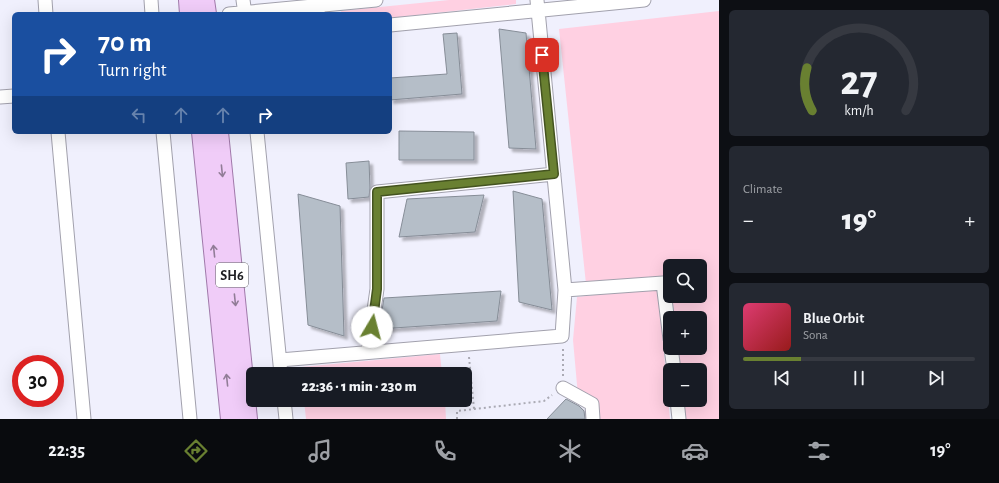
<!DOCTYPE html>
<html lang="en">
<head>
<meta charset="utf-8">
<style>
	:root { --surface:#171b24; --page:#242831; --text:#f1f3f6; --muted:#9ea1a6; --line:#363941; --accent:#698031 }
	body { margin:0; font-family:"Alegreya Sans",sans-serif; background:var(--page); color:var(--text); height:100vh; display:flex; flex-direction:column; font-size:15px; white-space:nowrap }
	* { box-sizing:border-box; margin:0 }
	p { font-size:13px; color:var(--muted) }
	.icon { flex:none; width:22px; height:22px; fill:none; stroke:currentColor; stroke-width:2; stroke-linecap:round; stroke-linejoin:round }
	.map { position:relative; flex:1; overflow:hidden }
	.sheet { display:flex; flex-direction:column; gap:10px; padding:10px; background:#0d0f14; width:280px }
	.sheet>* { flex:none }
	.top-card { position:absolute; left:12px; top:12px; width:380px; height:122px; border-radius:6px; box-shadow:0 4px 16px #0002; background:#1a4fa0; color:#fff; overflow:hidden }
	.fabs { position:absolute; left:663px; top:259px; display:grid; gap:8px }
	.fabs a { display:grid; place-items:center; width:44px; height:44px; border-radius:6px; background:var(--surface); box-shadow:0 4px 16px #0002; font-size:20px }
	.speed { position:absolute; left:12px; top:355px; display:flex; gap:8px; font-size:20px; font-weight:700; text-align:center }
	.speed>* { display:grid; place-content:center; width:52px; height:52px; border-radius:50%; background:var(--surface); box-shadow:0 4px 16px #0002; line-height:1 }
	.speed .limit { border:6px solid #d22; background:#fff; color:#111 }
	.pin { position:absolute; display:grid; place-items:center; width:34px; height:34px; color:#fff; margin:-17px; border-radius:8px; box-shadow:0 2px 6px #0006 }
	.me { position:absolute; width:44px; margin:-22px; rotate:8deg; stroke-linejoin:round; filter:drop-shadow(0 0 3px #0008) }
	.turn { display:flex; align-items:center; gap:14px; height:84px; padding:0 20px; font-size:18px }
	.turn .icon { width:52px; height:52px; stroke-width:2.5 }
	.turn b { display:block; font-size:28px; line-height:34px }
	.lanes { display:flex; align-items:center; height:38px; padding:0 20px; background:#0003; justify-content:center; gap:20px; direction:ltr }
	.lanes .off { opacity:.35 }
	.big { font-size:30px; font-weight:800; line-height:1.1 }
	.sheet .widget { flex:1; display:flex; flex-direction:column; justify-content:center; gap:6px; min-width:0; padding:0 14px; border-radius:6px; background:var(--page) }
	.sheet .dial { align-items:center; gap:0 }
	.dial svg { height:104px; overflow:visible; fill:none; stroke:var(--line); stroke-width:7; stroke-linecap:round; text-anchor:middle }
	.dial text { fill:var(--text); stroke:none }
	.song { display:flex; align-items:center; gap:12px }
	.cover { width:48px; height:48px; border-radius:6px; background:linear-gradient(135deg,hsl(340 70% 55%),hsl(0 70% 35%)) }
	.played { height:4px; border-radius:2px; background:linear-gradient(90deg,var(--accent) 25%,var(--line) 25%) }
	.keys { display:flex; justify-content:space-around; direction:ltr }
	.heat { display:flex; justify-content:space-between; align-items:center; font-size:22px; direction:ltr }
	.trip { position:absolute; left:246px; top:367px; width:226px; height:40px; border-radius:6px; background:var(--surface); box-shadow:0 4px 16px #0002; font-weight:800; line-height:40px; text-align:center }
	.menu { display:flex; height:64px; justify-content:space-around; align-items:center; background:#090b0e; color:var(--muted) }
	.menu .icon { width:28px; height:28px }
	.menu .active { color:var(--accent) }
	.menu b { font-size:18px; color:var(--text) }
	main { display:flex; flex:1; min-height:0 }
	.map>svg:first-child { display:block }
</style>
</head>
<body>
<main>
<div class="map">
<svg width="719" height="419" viewBox="0 0 719 419">
	<defs>
		<filter id="shadow"><feDropShadow dx="3.5" dy="3.5" stdDeviation="1" flood-color="#0004"/></filter>
	</defs>
	<rect width="100%" height="100%" fill="#f0f0fd"/>
	<path fill="#ffd0e2" d="M449 0H516V4L390 18V14H342L341 11Z
		M719 11V419H686L683 400H700V370H680L678 348H700V318H675L672 296H700V266H670V276L586 284 559 29Z
		M658 288 670 419H596L578 396 573 340 577 297Z
		M440 354 442 374H301V367Z
		M304 400H445L446 419H306Z"/>
	<path fill="#b5bec8" stroke="#868d97" filter="url(#shadow)" d="M499 29 526 33 536 149 509 148Z
		M457 33 462 94 390 100V78L447 74 443 34Z
		M399 131 474 132V160H399Z
		M369 161 370 188 369 197 348 199 346 163Z
		M513 191 542 199 552 310 519 302Z
		M298 194 340 206 344 336 308 325Z
		M484 195 475 232 399 237 407 199Z
		M501 291 497 321 379 329 384 298Z
		M566 399 579 406 584 411 585 419H547Z"/>
	<g fill="none" stroke-linecap="round" stroke-linejoin="round">
		<g stroke="#a2a1ad" stroke-width="8">
			<path id="lane" d="M313 14 315 6 323 14"/>
		</g>
		<g stroke="#a2a1ad" stroke-width="15">
			<path id="street" d="M45 0 46 14
				M151 0 152 14
				M243 0 245 14
				M229 14 376 0
				M390 25 644 0
				M0 97 14 96
				M58 132 84 419
				M163 132 190 419
				M257 132 281 374
				M565 290 663 283 670 339
				M671 348 674 370
				M368 352 377 289V192L554 174
				M280 360 562 336 565 290 537 0
				M563 388 592 404 593 419
				M284 400 286 419
				M677 400 679 419"/>
		</g>
		<g stroke="#a079aa" stroke-width="22">
			<path id="primary" d="M189 0 190 14
				M204 0 206 14
				M202 132 231 419
				M218 132 247 419"/>
		</g>
		<path stroke="#aaaab4" stroke-width="2" stroke-dasharray="2 3" stroke-linecap="butt" d="M563 349V376
			M469 357 474 409
			M457 419V411L544 401 552 395"/>
		<use href="#lane" stroke="#fff" stroke-width="6"/>
		<use href="#street" stroke="#fff" stroke-width="13"/>
		<use href="#primary" stroke="#f0ccf8" stroke-width="20"/>
	</g>
	<defs><path id="oneway-shaft" d="M-6 0H5M1.5-3L5.5 0L1.5 3" fill="none" stroke-width="1.6" stroke-linecap="round" stroke-linejoin="round"/></defs>
	<g stroke="#917d97">
		<use href="#oneway-shaft" transform="translate(222 171) rotate(84)"/>
		<use href="#oneway-shaft" transform="translate(214 251) rotate(-96)"/>
		<use href="#oneway-shaft" transform="translate(235 300) rotate(84)"/>
		<use href="#oneway-shaft" transform="translate(227 380) rotate(-96)"/>
	</g>
	<g fill="none" stroke-linecap="round" stroke-linejoin="round">
		<g stroke="#445320" stroke-width="10">
			<path id="route" d="M372 327 377 289V192L554 174 542 55"/>
		</g>
		<use href="#route" stroke="#698031" stroke-width="7"/>
	</g>
	<g text-anchor="middle" stroke-width="3" stroke-linejoin="round" paint-order="stroke">
		<rect fill="#fff" stroke="#616164" stroke-width="1" x="216" y="263" width="32" height="24" rx="3"/>
		<g font-size="14" font-weight="bold" fill="#1d1d21">
			<text x="232" y="280">SH6</text>
		</g>
	</g>
</svg>
<div class="fabs">
<a><svg class="icon" aria-label="search" viewBox="0 0 24 24"><circle cx="10" cy="10" r="6"/><path d="M15 15l6 6"/></svg></a>
<a>+</a>
<a>−</a>
</div>
<div class="speed"><div class="limit">30</div></div>
<div class="pin" style="left:542px;top:55px;background:#d93025"><svg class="icon" aria-label="arrive" viewBox="0 0 24 24"><path d="M6 21V4h12l-3 4 3 4H6"/></svg></div>
<svg class="me" style="left:372px;top:327px" viewBox="-20 -20 40 40"><circle r="19" fill="#fff"/><path d="M0-13L10 11 0 6-10 11z" fill="#698031"/></svg>
<div class="trip">22:36 · 1 min · 230 m</div>
<div class="top-card">
<div class="turn"><svg class="icon" aria-label="right" viewBox="0 0 24 24"><path d="M7 20v-9h11M14 6l5 5-5 5"/></svg><div><b>70 m</b>Turn right</div></div>
<div class="lanes"><svg class="icon off" aria-label="left" viewBox="0 0 24 24"><path d="M17 20v-9H6M10 6l-5 5 5 5"/></svg><svg class="icon off" aria-label="ahead" viewBox="0 0 24 24"><path d="M12 20V5M6 11l6-6 6 6"/></svg><svg class="icon off" aria-label="ahead" viewBox="0 0 24 24"><path d="M12 20V5M6 11l6-6 6 6"/></svg><svg class="icon" aria-label="right" viewBox="0 0 24 24"><path d="M7 20v-9h11M14 6l5 5-5 5"/></svg></div>
</div>
</div>
<section class="sheet">
<div class="widget dial"><svg viewBox="0 0 100 80">
<path d="M14 69A42 42 0 1 1 86 69"/>
<path d="M14 69A42 42 0 0 1 10 36" stroke="#698031"/>
<text x="50" y="56" font-size="32" font-weight="700">27</text>
<text x="50" y="72" font-size="11">km/h</text>
</svg></div>
<div class="widget"><p>Climate</p>
<div class="heat"><a>−</a><b class="big">19°</b><a>+</a></div>
</div>
<div class="widget">
<div class="song"><i class="cover"></i><div><b>Blue Orbit</b><p>Sona</p></div></div>
<div class="played"></div>
<div class="keys"><svg class="icon" aria-label="previous" viewBox="0 0 24 24"><path d="M18 5L8 12l10 7zM5 5v14"/></svg><svg class="icon" aria-label="pause" viewBox="0 0 24 24"><path d="M8 5v14M16 5v14"/></svg><svg class="icon" aria-label="next" viewBox="0 0 24 24"><path d="M6 5l10 7-10 7zM19 5v14"/></svg></div>
</div>
</section>
</main>
<nav class="menu">
<b>22:35</b>
<svg class="icon active" aria-label="directions" viewBox="0 0 24 24"><path d="M12 3l9 9-9 9-9-9zM9 14v-3h6M13 9l2 2-2 2"/></svg>
<svg class="icon" aria-label="music" viewBox="0 0 24 24"><path d="M9 18V5l10-2v13"/><circle cx="6" cy="18" r="3"/><circle cx="16" cy="16" r="3"/></svg>
<svg class="icon" aria-label="phone" viewBox="0 0 24 24"><path d="M5 4h4l2 5-3 2q2 4 5 5l2-3 5 2v4C11 20 4 13 5 4z"/></svg>
<svg class="icon" aria-label="climate" viewBox="0 0 24 24"><path d="M12 3v18M4 7l16 10M4 17L20 7"/></svg>
<svg class="icon" aria-label="car" viewBox="0 0 24 24"><path d="M5 17H2v-5l4-1 3-4h7l3 4 3 1v5h-3M9 17h6M6 11h13"/><circle cx="7" cy="17" r="2"/><circle cx="17" cy="17" r="2"/></svg>
<svg class="icon" aria-label="filters" viewBox="0 0 24 24"><path d="M4 7h16M4 17h16"/><circle cx="9" cy="7" r="2"/><circle cx="15" cy="17" r="2"/></svg>
<b>19°</b>
</nav>
</body>
</html>
